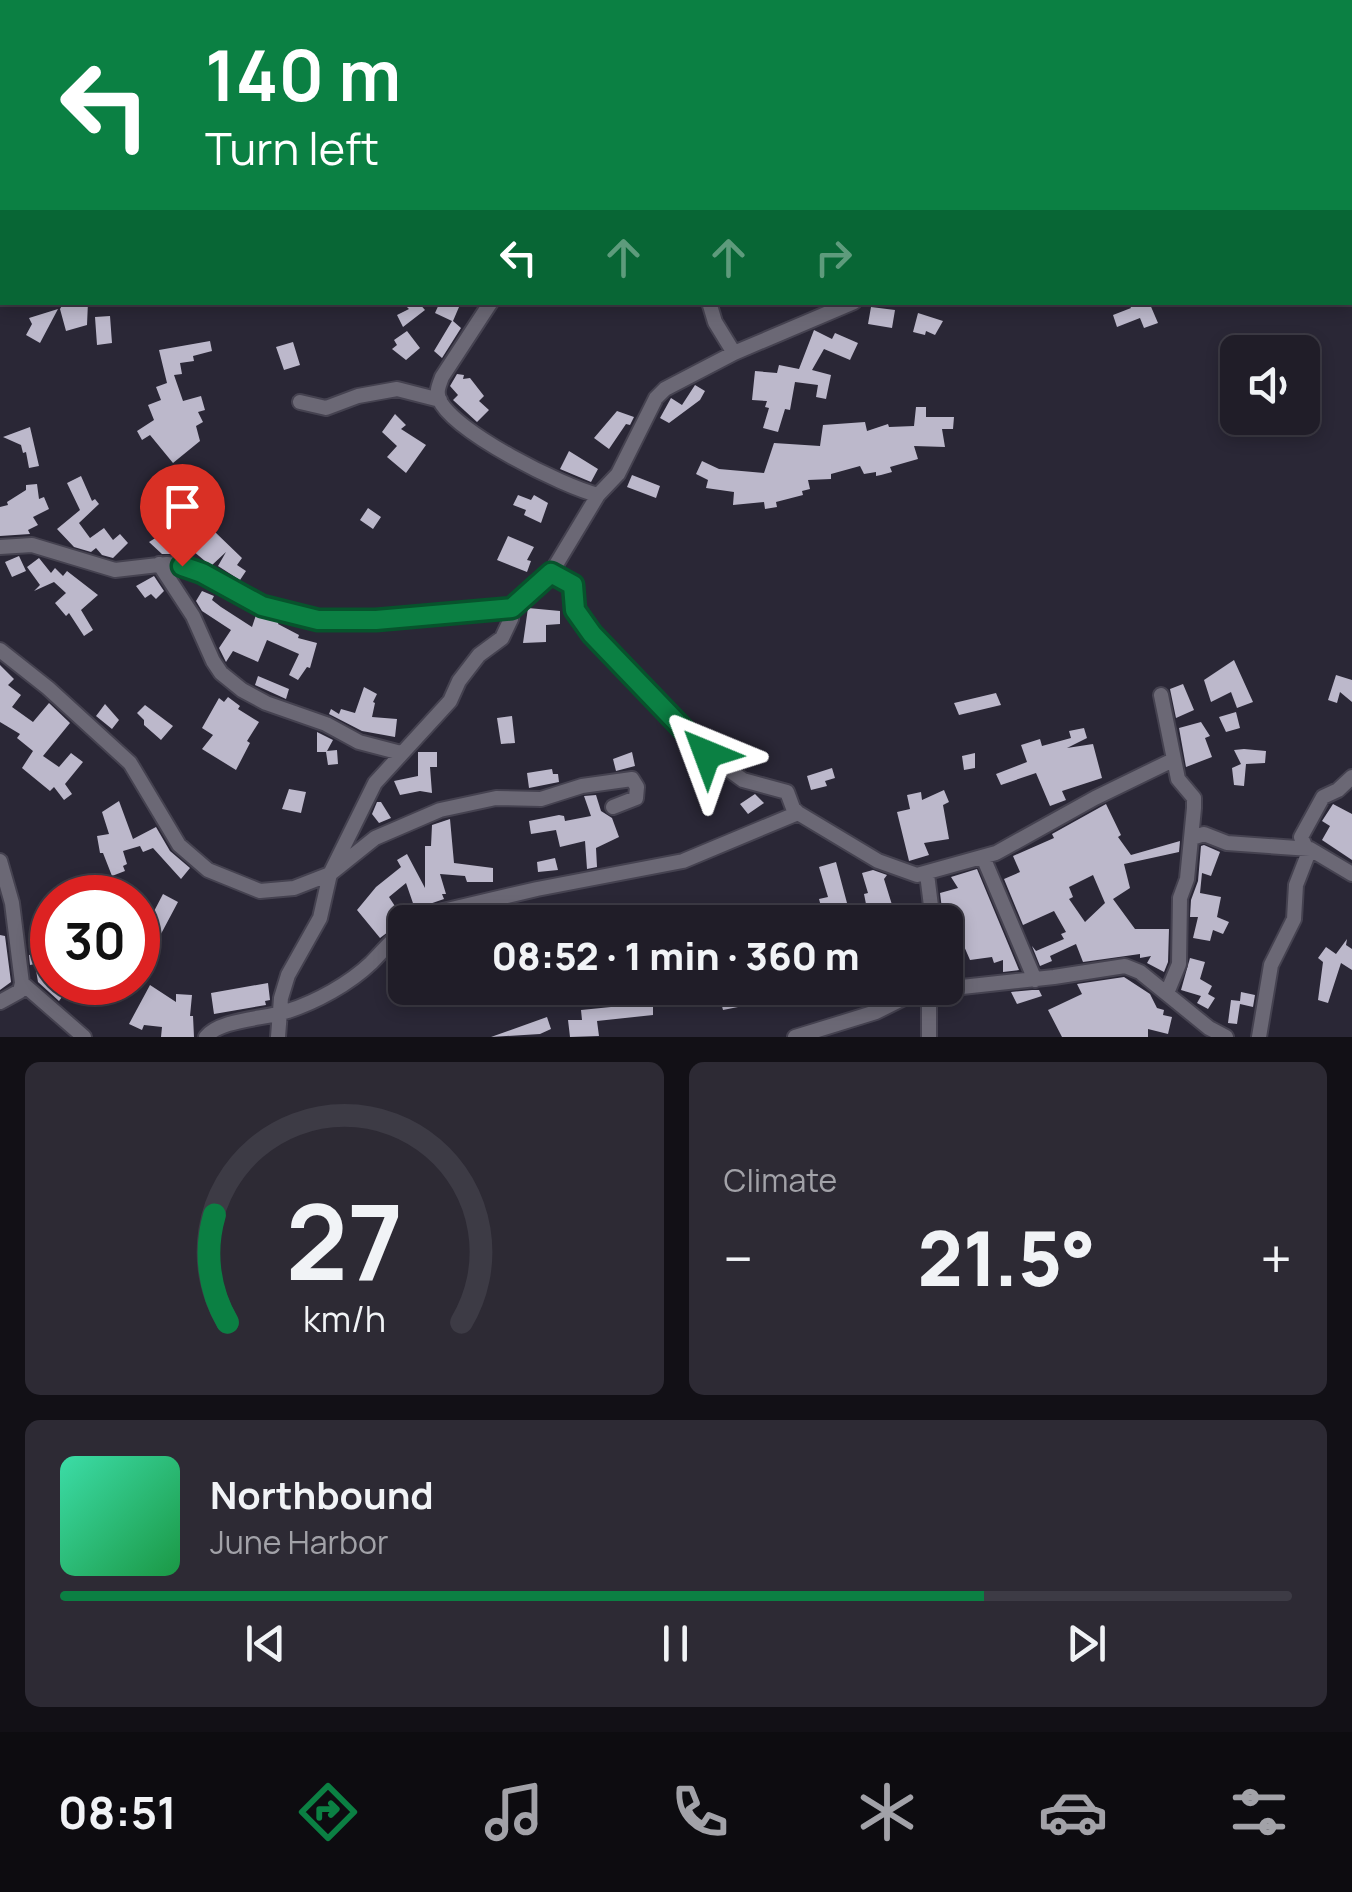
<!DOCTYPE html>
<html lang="en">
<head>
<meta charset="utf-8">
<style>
	:root { --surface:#201d28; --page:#2d2a34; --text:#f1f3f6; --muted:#a2a2a8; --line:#3d3b45; --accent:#0b8043 }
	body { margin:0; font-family:Manrope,sans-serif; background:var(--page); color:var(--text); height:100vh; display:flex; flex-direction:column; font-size:38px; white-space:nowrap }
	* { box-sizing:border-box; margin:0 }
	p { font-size:32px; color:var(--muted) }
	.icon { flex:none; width:55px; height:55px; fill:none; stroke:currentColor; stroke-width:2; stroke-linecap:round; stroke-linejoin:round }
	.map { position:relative; height:1037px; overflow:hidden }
	.drawer { display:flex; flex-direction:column; gap:25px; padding:25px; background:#121016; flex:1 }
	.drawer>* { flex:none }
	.hud { position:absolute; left:0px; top:0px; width:1352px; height:305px; box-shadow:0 5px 15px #0003,0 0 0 2px var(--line); background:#0b8043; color:#fff; overflow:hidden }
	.fabs { position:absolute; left:1220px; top:335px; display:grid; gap:20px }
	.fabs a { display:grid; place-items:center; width:100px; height:100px; border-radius:15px; background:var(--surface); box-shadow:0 5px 15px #0003,0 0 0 2px var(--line); font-size:50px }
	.speed { position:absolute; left:30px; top:875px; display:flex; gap:20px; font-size:50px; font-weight:700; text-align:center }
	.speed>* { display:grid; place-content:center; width:130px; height:130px; border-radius:50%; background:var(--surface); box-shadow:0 5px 15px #0003,0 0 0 2px var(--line); line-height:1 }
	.speed .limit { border:15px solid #d22; background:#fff; color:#111 }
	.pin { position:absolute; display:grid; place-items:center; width:85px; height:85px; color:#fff; margin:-102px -42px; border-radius:50% 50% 50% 0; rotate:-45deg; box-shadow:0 0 10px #0007 }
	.pin .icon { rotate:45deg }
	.me { position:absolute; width:110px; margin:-55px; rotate:316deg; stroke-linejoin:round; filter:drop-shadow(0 0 8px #0008) }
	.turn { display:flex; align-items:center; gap:35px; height:210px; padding:0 40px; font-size:45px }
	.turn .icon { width:130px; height:130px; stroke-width:2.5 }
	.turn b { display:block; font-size:70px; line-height:85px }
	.lanes { display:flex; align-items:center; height:95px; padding:0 40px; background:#0003; justify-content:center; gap:50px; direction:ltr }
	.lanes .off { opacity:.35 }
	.big { font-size:75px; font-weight:800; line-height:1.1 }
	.drawer .tile { flex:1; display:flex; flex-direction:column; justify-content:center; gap:15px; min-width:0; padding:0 35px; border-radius:15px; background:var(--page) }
	.drawer .dial { align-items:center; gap:0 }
	.dial svg { height:260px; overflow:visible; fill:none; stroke:var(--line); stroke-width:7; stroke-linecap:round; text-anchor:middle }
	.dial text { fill:var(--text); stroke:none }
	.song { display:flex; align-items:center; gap:30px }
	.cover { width:120px; height:120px; border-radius:15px; background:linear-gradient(135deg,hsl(160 70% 55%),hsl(140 70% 35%)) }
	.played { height:10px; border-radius:5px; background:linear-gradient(90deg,var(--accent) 75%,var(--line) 75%) }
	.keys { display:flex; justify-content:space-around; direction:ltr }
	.heat { display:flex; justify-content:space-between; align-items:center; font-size:55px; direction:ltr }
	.drawer .tiles { flex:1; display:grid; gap:25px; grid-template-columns:1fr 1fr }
	.tile:last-child { grid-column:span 2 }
	.trip { position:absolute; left:388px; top:905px; width:575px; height:100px; border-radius:15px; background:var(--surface); box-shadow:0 5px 15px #0003,0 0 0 2px var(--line); font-weight:800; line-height:100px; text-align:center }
	.menu { display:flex; height:160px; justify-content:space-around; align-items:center; background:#0d0c10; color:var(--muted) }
	.menu .icon { width:70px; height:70px }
	.menu .selected { color:var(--accent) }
	.menu b { font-size:45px; color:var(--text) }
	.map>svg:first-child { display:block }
</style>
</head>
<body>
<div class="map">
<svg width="1352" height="1037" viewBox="0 0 1352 1037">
	<rect width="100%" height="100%" fill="#2a2736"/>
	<path fill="#bcb8cb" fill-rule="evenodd" d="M64 302H88L87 325 66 331 60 309Z
		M402 302H418L425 310 403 327 397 315 409 309Z
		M440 302 459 307 453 321 461 328 442 358 434 351 452 321 435 313Z
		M1128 302H1149L1158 323 1144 328 1140 318 1117 327 1113 315 1131 308Z
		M871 307 895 310 892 328 868 324Z
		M58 309 40 343 26 335 32 324 29 318Z
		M918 313 943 321 935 335 926 331 925 335 913 332Z
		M110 316 112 343 97 345 95 317Z
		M814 330 832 339 835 333 858 343 850 360 824 349 812 370 831 375 826 399 816 397 818 385 795 382 790 410 785 409 778 432 763 428 769 408 765 407 767 401 752 400 755 371 777 373 779 365 799 369Z
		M407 331 420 348 406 360 392 349 397 345 394 340Z
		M210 341 212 351 193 356 194 361 180 363 182 374 174 375 183 401 201 396 205 410 198 412 203 422 196 426 200 441 173 463 150 435 142 440 137 431 154 420 148 405 161 400 156 387 167 383 159 350Z
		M293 342 300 365 284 370 276 347Z
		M457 374 464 375 463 379 470 378 484 396 479 401 489 410 477 422 453 400 458 395 450 386Z
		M695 385 705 391 700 400 669 423 660 418 671 398 682 405Z
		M916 407H926V417H954L953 429H942L945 447 914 446 918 459 890 467 892 472 881 475 876 476V472L864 474 860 466 831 474V479L808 480 810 489 802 491 803 495 776 502 777 507 765 509 764 502 733 505 734 492 706 488 708 480 696 474 702 461 719 469 764 473 774 443 820 446 823 425 865 422 867 431 888 424 889 427 914 426Z
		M617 411 634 417 630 425 626 424 609 449 594 438Z
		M395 414 406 425 401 429 426 445 406 473 387 457 397 446 382 432Z
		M30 427 39 466 29 468 26 452 23 453 21 445 3 437Z
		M569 451 598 469 591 482 560 469Z
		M632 475 660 486 656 498 627 487Z
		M81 476 92 501 95 499 99 504 79 523 90 538 104 528 113 540 120 534 128 543 113 558 102 555 96 548 91 552 74 547 57 529 80 510 67 483Z
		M185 479 198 488 188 506 242 558 237 565 246 571 240 580 218 566 226 552 211 566 181 541 170 554H162L149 542 165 532 160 529 179 505 170 501 180 481 182 483Z
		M37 484 39 499 44 497 49 509 33 517 38 525 28 530 30 534 0 536V507L8 505 7 502 26 490V485Z
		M518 495 531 500 534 495 548 503 541 523 524 515 526 510 513 505Z
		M368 508 381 517 373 529 360 520Z
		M508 536 534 547 527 560 531 561 527 572 497 560Z
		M19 556 26 571 12 577 5 562Z
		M39 558 51 573 55 568 63 576 67 571 98 595 81 610 93 630 84 636 69 613 66 616 55 603 66 593 54 582 34 591 40 585 27 567Z
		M154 576 164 591 156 599 151 594 145 598 136 586Z
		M202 591 214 596 212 600 221 607 252 627 256 615 279 621 278 624 299 635 298 638 317 643 310 668 307 667 298 680 289 675 299 654 267 640 258 662 233 651 226 662 219 648 231 630 202 611 196 601Z
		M528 608 560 611V624L546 625V642L523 643Z
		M1234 660 1253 702 1237 708 1231 692 1211 702 1204 680Z
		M0 665 14 679 8 685 21 695 12 707 33 722 49 703 70 723 43 756 59 767 71 753 83 762 65 784 72 794 64 800 54 787 50 791 22 768 33 751 17 738 20 734 0 722Z
		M1336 675 1352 680V702L1340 692 1337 703 1328 700Z
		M258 676 289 689 286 699 255 685Z
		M1183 684 1194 710 1176 718 1170 689Z
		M364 687 377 694 373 702 375 703 372 717 397 719 395 737 362 731 329 714 331 709 339 714 341 709 355 713Z
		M996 693 1001 705 959 715 954 703Z
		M228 697 240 706 238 709 259 722 247 741 250 743 236 770 202 749 213 735 202 728 219 698 224 702Z
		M105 704 119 720 112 729 96 716Z
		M145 705 173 726 161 740 144 725V720L137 713Z
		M1236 712 1240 728 1226 732 1219 717Z
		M512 716 515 743 501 744 497 718Z
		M1201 722 1210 736 1205 738 1212 757 1186 767 1179 728Z
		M1084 728 1087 738 1067 748 1093 744 1102 778 1062 791 1066 800 1050 806 1036 773 1001 785 996 774 1027 762 1021 745 1040 739 1042 746 1071 738 1069 731Z
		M317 732 333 740 327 751 337 750 338 764 328 765 326 752H317Z
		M1244 749 1266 751 1265 763 1246 764 1244 786 1234 785 1232 768 1241 764 1234 750Z
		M418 752H437V767H430L432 793 420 791 400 795 394 781 418 776Z
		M632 752 635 766 616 771 613 759Z
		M975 753V768L964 770 962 756Z
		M832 768 835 778 825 781 827 786 811 790 807 776Z
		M552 769 553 774H558L559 782 529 788 527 773Z
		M289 789 306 792 301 813 282 809Z
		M944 790 949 802 943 805 949 839 924 843 929 855 909 861 897 812 910 809 907 795 921 792 922 800Z
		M755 794 764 803 748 814 740 804Z
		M596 795 601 811 612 818 619 837 596 848 597 867 587 869 585 841 560 847 556 830 531 834 529 821 559 815 564 816 565 821 591 816 584 796Z
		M119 801 133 839 156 827 170 851 190 868 181 879 153 848 143 852 140 846 123 851 127 864 123 866 125 871 112 876 103 853H100L97 836 109 834 102 812Z
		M377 802H381L391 818 379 823 372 814Z
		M1106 804 1121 835 1118 837 1131 855 1180 841 1179 852 1124 864 1130 888 1113 899 1135 929H1169L1168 962 1164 972 1147 963 1151 956 1140 958V954L1083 962 1076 944 1050 956 1052 961 1040 966 1032 946 1036 951 1064 939 1061 934 1066 932 1054 911 1023 925 1004 879 1020 872 1013 856 1054 838 1052 834ZM1093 875 1105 903 1085 922 1069 899 1073 897 1069 887Z
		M1333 804 1352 814V860L1322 840 1330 826 1322 821Z
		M450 819 454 863 493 868V882H467L465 876 440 874 446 894H442L444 899 415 909 406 883 389 897 404 920 380 938 357 910 376 887 401 867 397 860 407 854 425 888V846H431L432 825Z
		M1204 845 1220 852 1211 876 1202 873 1200 893 1221 897 1217 917 1229 922 1223 934 1213 930 1210 941 1193 938 1198 917H1190L1191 900 1198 881 1201 846Z
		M555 858 558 870 538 872 537 862Z
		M836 862 847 903 822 910 819 899 828 897 819 867Z
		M977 869 1019 970 1003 972V960L994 963 992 957 970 960 957 930 945 933 940 893 958 888 951 877Z
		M873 870 887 875 884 879 893 908 905 906 907 917 921 913 922 922H849L868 914 864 894 868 893 862 873Z
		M163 894 178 902 138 977V942Z
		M787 904 790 919 764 922 761 910Z
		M756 909 758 919 739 922 737 913Z
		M0 935 5 936 11 982 0 990Z
		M1347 939 1346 945 1352 949V970L1341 963 1328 1003 1318 1000 1323 962 1318 958 1326 947 1336 954Z
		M47 952 53 991 62 997 59 1001 38 982 35 964 30 965 29 955Z
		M1190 958 1205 962 1200 979 1212 986 1208 994 1215 998 1208 1009 1197 1003 1201 996 1181 990Z
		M1124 977 1150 994 1157 1008 1164 1010 1163 1015 1172 1017 1168 1034 1148 1029V1037H1062L1048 1010 1082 994 1077 984Z
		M268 983 270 1000 265 1001 266 1005 214 1014 211 993Z
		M150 985 176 1002V994L192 995 190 1016H193L194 1037H161L162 1027 144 1025 142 1030 129 1024Z
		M734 988 738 1007 723 1010 718 991Z
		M636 989 638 1002H653V1015L597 1021 599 1036 570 1037 568 1020H582L581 1010 621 1006 619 992Z
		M1032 990H1039L1042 996 1017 1004 1011 992Z
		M1241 992 1255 995 1253 1007 1240 1004 1237 1024 1228 1023 1231 1000 1240 1001Z
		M547 1017 551 1029 540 1034 491 1037Z"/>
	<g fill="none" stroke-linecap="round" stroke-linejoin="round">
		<g stroke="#454250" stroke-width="18">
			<path id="street" d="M415 0V2
				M580 0V2
				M891 0 905 2
				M1062 2 1077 0
				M1244 2 1245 0
				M491 302 442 377C439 385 436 391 439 399 453 432 564 487 598 495
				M709 302 715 322 734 353
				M300 402 326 408 358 396 397 389 440 400
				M0 547 32 545 115 570 167 564 182 566 202 573 262 606 318 620H375L512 608
				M159 564 193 616 213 661 221 673 242 690 266 703 326 724 359 742 401 753
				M551 573 573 585 575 610 592 634 707 754 743 780 787 792 793 808 798 813 878 861 917 875 996 853 1095 798 1173 760
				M0 650 48 688 130 763 179 845 208 870 260 891 294 888 330 874 375 838 440 810 496 798 541 799 582 786 632 779 637 787 636 798 613 807
				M1161 695 1178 779 1194 798V808L1187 879 1180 898 1179 964 1167 993
				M1192 838 1204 834 1227 843 1310 849 1352 874
				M1306 848 1301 837 1323 797 1338 790 1352 777
				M983 857 1035 980
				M0 861 12 903 22 983 20 991 0 1002
				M927 874 933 922
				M415 922 430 914 537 889 683 861 798 813
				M945 964V985
				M22 983 84 1037
				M206 1037C220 1019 266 1019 288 1011 316 1002 349 984 371 963 382 952 392 939 405 930
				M278 1037 281 998 288 975 320 918 330 874 375 783 450 701 459 681 479 655 502 638 511 619 512 608 551 573 598 495 618 474 656 398 665 389 734 353 854 302
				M795 1037 876 1012 916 992 1054 977 1125 966 1140 972 1209 1028 1226 1037
				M929 1037V990
				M1259 1037 1271 965 1294 919 1296 885 1310 849"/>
		</g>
		<use href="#street" stroke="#6b6875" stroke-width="14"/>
	</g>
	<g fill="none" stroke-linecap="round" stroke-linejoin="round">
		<g stroke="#07532c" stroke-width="25">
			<path id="route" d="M182 566 202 573 262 606 318 620H376L512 608 551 573 573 585 575 610 592 634 707 754"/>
		</g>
		<use href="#route" stroke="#0b8043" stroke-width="18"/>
	</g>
</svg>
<div class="fabs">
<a><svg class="icon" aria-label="sound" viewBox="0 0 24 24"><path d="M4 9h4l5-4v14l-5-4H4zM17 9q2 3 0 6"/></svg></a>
</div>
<div class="speed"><div class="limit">30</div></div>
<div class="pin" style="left:182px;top:566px;background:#d93025"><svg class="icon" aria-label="arrive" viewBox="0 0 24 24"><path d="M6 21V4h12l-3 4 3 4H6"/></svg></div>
<svg class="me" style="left:707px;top:754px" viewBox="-20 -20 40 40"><path d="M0-17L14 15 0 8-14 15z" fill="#0b8043" stroke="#fff" stroke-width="4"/></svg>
<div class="trip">08:52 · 1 min · 360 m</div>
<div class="hud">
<div class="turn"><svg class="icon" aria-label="left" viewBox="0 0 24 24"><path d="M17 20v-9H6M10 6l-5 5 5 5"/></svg><div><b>140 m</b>Turn left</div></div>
<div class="lanes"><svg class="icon" aria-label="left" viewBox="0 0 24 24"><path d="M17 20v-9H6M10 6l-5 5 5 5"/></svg><svg class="icon off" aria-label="ahead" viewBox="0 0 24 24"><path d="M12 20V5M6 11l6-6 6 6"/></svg><svg class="icon off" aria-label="ahead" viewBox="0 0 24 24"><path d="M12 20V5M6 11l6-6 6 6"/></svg><svg class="icon off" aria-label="right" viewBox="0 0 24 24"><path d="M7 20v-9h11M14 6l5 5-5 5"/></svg></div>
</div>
</div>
<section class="drawer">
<div class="tiles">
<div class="tile dial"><svg viewBox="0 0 100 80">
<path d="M14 69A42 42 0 1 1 86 69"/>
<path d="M14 69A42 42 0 0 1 10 36" stroke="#0b8043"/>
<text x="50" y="56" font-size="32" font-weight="700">27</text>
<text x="50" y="72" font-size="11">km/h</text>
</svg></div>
<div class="tile"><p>Climate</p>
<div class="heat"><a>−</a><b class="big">21.5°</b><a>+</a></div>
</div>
<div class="tile">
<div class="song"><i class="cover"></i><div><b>Northbound</b><p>June Harbor</p></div></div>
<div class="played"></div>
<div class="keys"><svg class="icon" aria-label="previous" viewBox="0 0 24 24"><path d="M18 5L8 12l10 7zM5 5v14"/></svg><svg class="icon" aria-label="pause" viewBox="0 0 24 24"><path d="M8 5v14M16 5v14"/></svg><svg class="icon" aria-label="next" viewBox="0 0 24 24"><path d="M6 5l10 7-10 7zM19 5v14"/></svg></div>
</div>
</div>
</section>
<nav class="menu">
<b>08:51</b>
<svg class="icon selected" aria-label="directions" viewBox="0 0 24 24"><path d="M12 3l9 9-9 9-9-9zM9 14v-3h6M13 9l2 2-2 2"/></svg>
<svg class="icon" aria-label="music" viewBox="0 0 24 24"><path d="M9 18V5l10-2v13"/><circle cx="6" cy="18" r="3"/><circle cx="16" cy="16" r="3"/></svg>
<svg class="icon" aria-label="phone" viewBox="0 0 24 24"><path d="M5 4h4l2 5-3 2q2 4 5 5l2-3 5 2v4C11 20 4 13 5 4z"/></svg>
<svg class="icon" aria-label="climate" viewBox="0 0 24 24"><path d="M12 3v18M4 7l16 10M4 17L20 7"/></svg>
<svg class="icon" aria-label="car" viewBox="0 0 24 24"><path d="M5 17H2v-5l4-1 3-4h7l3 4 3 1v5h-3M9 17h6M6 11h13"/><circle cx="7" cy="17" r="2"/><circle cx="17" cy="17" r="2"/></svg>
<svg class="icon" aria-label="filters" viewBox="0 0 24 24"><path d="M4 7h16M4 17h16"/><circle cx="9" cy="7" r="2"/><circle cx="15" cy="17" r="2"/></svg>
</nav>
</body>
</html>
